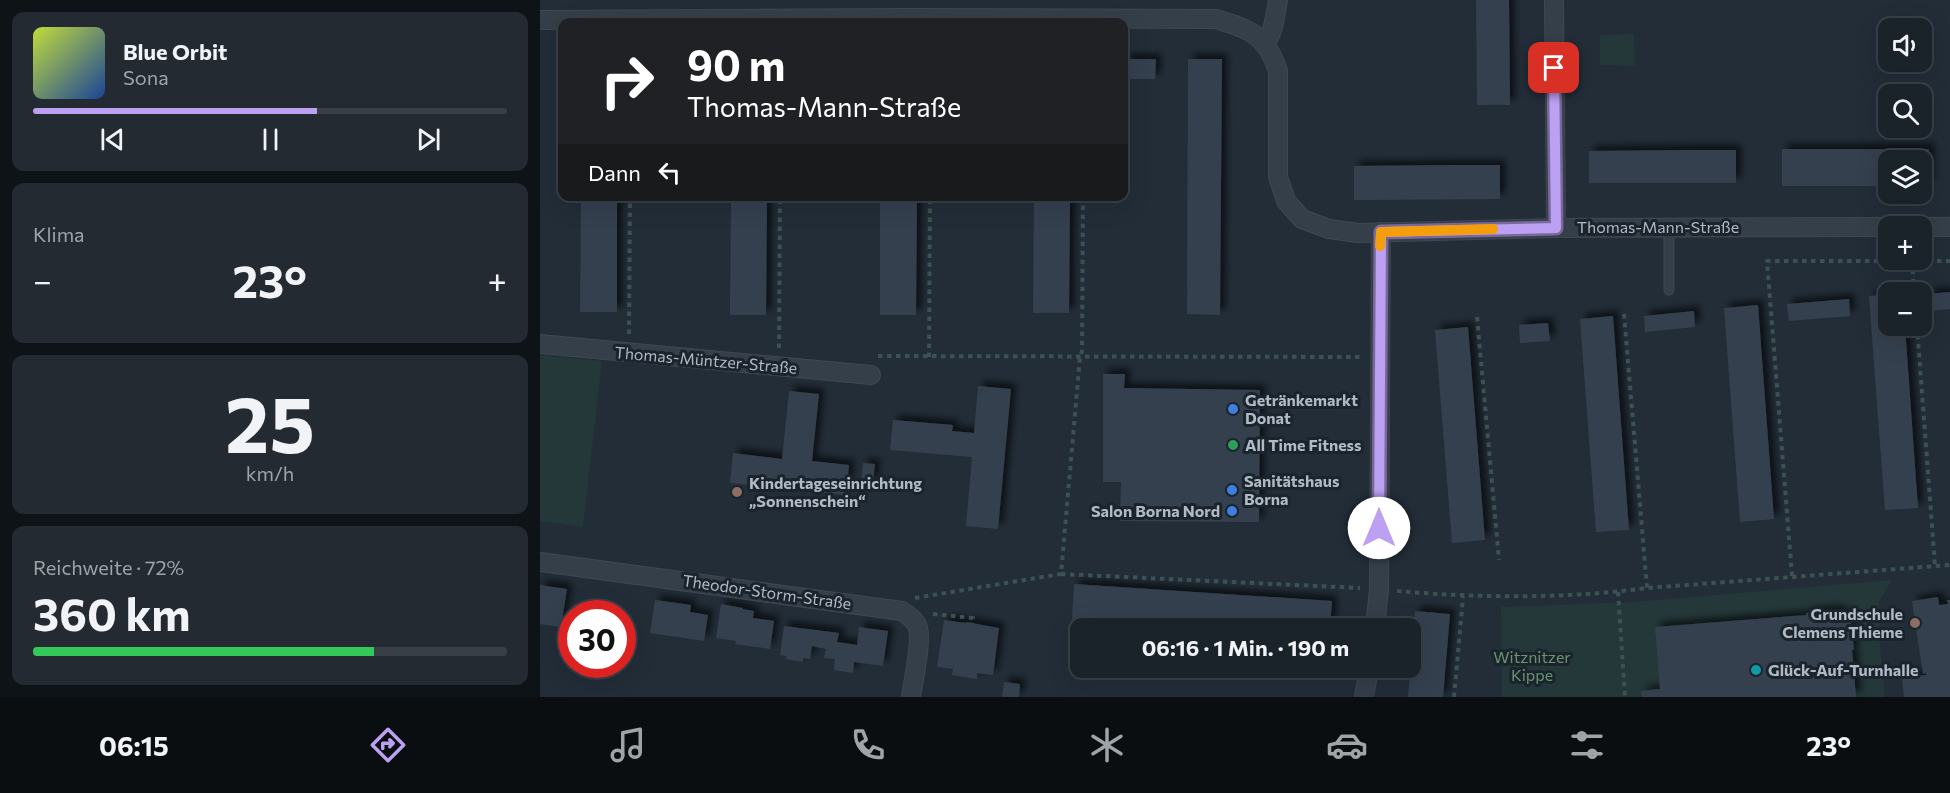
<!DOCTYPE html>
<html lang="de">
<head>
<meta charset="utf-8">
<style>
	:root { --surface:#1a222a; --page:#232a32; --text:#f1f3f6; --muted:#9fa4a8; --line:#383f47; --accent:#bca0f2 }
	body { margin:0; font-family:Commissioner,sans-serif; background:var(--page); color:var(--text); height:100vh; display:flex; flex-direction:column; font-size:22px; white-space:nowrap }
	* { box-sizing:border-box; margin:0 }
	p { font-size:20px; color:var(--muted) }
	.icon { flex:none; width:33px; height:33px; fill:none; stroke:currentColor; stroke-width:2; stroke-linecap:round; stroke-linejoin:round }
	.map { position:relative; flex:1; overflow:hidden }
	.panel { display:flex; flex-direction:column; gap:12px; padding:12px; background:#0e1317; width:540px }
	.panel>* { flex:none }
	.top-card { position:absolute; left:18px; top:18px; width:570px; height:183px; border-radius:12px; box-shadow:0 6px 24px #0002,0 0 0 2px var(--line); background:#202124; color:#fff; overflow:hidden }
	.controls { position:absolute; left:1338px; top:18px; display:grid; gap:12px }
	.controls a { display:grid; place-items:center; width:54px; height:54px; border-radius:12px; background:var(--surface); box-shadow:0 6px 24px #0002,0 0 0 2px var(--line); font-size:30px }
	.speed { position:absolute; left:18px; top:600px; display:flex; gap:12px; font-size:30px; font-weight:700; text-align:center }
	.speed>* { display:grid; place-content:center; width:78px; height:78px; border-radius:50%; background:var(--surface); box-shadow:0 6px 24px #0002,0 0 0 2px var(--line); line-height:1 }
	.speed .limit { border:9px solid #d22; background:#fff; color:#111 }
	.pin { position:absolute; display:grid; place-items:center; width:51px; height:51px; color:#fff; margin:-26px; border-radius:12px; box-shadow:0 3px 9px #0006 }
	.me { position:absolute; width:66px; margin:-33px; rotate:0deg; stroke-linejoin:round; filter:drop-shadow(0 0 4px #0008) }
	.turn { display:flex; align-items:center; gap:21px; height:126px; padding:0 30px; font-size:27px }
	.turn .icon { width:78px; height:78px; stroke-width:2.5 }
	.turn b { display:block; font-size:42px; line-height:51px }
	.then { display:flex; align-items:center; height:57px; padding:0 30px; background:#0003; gap:12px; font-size:22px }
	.big { font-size:45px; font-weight:700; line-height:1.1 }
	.panel .widget { flex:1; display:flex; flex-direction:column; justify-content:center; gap:9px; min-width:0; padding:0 21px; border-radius:12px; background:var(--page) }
	.panel .dial { align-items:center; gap:0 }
	.dial b { font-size:78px; line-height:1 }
	.song { display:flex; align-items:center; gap:18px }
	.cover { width:72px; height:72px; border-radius:9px; background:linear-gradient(135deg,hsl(70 70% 55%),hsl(220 70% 35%)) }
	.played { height:6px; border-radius:3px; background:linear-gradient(90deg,var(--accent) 60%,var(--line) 60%) }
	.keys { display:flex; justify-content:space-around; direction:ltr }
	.heat { display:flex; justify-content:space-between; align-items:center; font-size:33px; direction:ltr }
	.charge { height:9px; border-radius:4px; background:linear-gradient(90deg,#34c759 72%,var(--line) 0) }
	.trip { position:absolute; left:530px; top:618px; width:351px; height:60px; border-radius:12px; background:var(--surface); box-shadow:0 6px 24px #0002,0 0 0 2px var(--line); font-weight:700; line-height:60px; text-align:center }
	.tabs { display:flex; height:96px; justify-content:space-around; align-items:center; background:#0a0e11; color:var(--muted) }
	.tabs .icon { width:42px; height:42px }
	.tabs .current { color:var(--accent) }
	.tabs b { font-size:27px; color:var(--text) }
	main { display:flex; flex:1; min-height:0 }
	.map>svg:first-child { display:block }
</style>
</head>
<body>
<main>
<section class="panel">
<div class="widget">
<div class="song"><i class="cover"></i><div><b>Blue Orbit</b><p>Sona</p></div></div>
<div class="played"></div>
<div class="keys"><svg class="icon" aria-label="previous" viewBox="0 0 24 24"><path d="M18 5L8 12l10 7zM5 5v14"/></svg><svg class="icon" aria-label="pause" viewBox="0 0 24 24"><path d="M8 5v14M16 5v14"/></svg><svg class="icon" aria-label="next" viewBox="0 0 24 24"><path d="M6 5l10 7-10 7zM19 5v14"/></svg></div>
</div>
<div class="widget"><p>Klima</p>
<div class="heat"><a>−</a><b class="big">23°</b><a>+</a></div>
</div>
<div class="widget dial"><b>25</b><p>km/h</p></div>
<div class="widget"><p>Reichweite · 72%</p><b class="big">360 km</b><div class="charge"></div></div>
</section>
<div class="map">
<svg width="1410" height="697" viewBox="0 0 1410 697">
	<defs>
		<filter id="shadow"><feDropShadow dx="5.5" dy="-5.5" stdDeviation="3" flood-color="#0009"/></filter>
	</defs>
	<rect width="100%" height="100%" fill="#222d38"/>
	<path fill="#243839" d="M1094 34 1095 66 1060 65V35Z
		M0 355 62 361 43 527 0 521Z
		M1352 580 1339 602V637L1345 697H962L961 607 1094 602Z"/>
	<path fill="#34414f" filter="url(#shadow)" d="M936 0H969L970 105H937Z
		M584 59H616L615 79H584Z
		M648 59H682L680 315 647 314Z
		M1242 149H1389V186H1382V160H1348V186H1242Z
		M1148 150H1196V183H1049V151Z
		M911 165H960V199L814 200V166Z
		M41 196H77V312H40Z
		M191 196H227L226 315H190Z
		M340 196H377L376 315H340Z
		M494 196H530L529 313H493Z
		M1410 292V309L1389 311 1388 294Z
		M1348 295V326H1365L1378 508 1345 510 1329 296Z
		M1309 299 1310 316 1249 321 1247 304Z
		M1218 305 1234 519 1200 522 1184 308Z
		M1154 311 1155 327 1105 332 1104 316Z
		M1073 316 1089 530 1056 532 1040 319Z
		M1008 323 1010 341 980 343 979 325Z
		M928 327 945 540 912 543 895 330Z
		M563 374H585L584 388 720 390 719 522 580 521 581 482H563Z
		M438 386 471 389 458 529 426 526 432 457 350 450 353 420 413 425 412 431 434 433Z
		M249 391 279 394 272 461 309 465 306 495 190 483 193 453 242 459Z
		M323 463 335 464 333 483 321 482Z
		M534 584 792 601 790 628H676L532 619Z
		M0 585 27 589 21 627 0 624Z
		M1398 597 1399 605 1408 604 1407 600H1410V697H1364L1362 677 1386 675V673L1383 674 1372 601Z
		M115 600 151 605 150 612 168 615 164 641 110 633Z
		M181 604 203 608 202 609 214 611 213 618 234 621 230 649 195 644 196 641 176 638Z
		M1294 610 1305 614 1311 623 1314 650H1312L1316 697H1102L1101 691 1120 689 1115 627 1266 615V613Z
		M875 611 910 614 903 697H868Z
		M404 620 426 623V622L459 628 453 675 437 673V679L412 675 413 669 397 667Z
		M244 626 299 633 297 642 317 645 319 627 348 631 343 666 314 662 313 673 294 670 295 659 284 658 286 649 272 646 270 659 263 658V662L246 659 247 656 240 655Z
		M464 682 480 684 479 697H462Z"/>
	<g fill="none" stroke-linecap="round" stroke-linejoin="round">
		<g stroke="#3f4852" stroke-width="11">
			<path id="lane" d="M1129 227V290"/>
		</g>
		<g stroke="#3f4852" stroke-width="20">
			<path id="street" d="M1014 0 1016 228
				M0 20 367 18 675 19C709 28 727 36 738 71V177L746 201 762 219 789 229 818 233 1016 228 1348 227
				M724 43C735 34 735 13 738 0
				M1382 227H1410
				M0 344 331 375
				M0 562 362 611C368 615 376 620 378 628 382 643 373 681 371 697
				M835 628 839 589 841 232
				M824 697 829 668"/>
		</g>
		<path stroke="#3c5151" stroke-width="4" stroke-dasharray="4.5 4.5" stroke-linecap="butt" d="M1372 261 1374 292
			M1084 314 1107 588
			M937 317 959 560
			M1377 326 1395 566
			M89 334 90 196
			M239 348 240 196
			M338 356 823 357
			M389 357 390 196
			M521 574 820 588
			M1252 576 1227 261H1410
			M857 591C940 598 1024 599 1107 588L1410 565
			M1078 592 1085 697
			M375 598 521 574 540 357 542 351 543 196
			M393 614 433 618 432 623
			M914 697 923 597"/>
		<use href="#lane" stroke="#353f49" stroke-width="9"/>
		<use href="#street" stroke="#353f49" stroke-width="18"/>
	</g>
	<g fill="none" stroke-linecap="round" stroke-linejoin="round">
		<g stroke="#7a689d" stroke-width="15">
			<path id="route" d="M839 528 841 232 1016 228 1014 68"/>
		</g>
		<use href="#route" stroke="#bca0f2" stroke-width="10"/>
		<path stroke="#f59e0b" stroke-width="10" d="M840 246 841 232 953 229"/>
	</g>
	<g fill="#3f7fe0" stroke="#1b242d" stroke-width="2">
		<circle cx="693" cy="409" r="6"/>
		<circle cx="692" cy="490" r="6"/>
		<circle cx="692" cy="511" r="6"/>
	</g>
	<circle fill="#2e9e5b" stroke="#1b242d" stroke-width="2" cx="693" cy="445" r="6"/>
	<g fill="#8d6e63" stroke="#1b242d" stroke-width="2">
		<circle cx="197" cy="492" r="6"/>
		<circle cx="1375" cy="623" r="6"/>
	</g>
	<circle fill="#0f9aa8" stroke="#1b242d" stroke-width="2" cx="1216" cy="670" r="6"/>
	<g text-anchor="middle" stroke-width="6" stroke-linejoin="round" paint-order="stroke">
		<g font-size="16" fill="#b0bac5" stroke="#1b242d">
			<text x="1118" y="233">Thomas-Mann-Straße</text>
			<text transform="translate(166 360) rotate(5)" y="6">Thomas-Müntzer-Straße</text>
			<text transform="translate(227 592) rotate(8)" y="6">Theodor-Storm-Straße</text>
		</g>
		<g font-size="16" font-weight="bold" fill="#b0bac5" stroke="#1b242d" text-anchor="start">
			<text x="705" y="406">Getränkemarkt<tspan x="705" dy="18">Donat</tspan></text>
			<text x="705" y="451">All Time Fitness</text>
			<text x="704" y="487">Sanitätshaus<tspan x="704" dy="18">Borna</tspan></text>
			<text x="209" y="489">Kindertageseinrichtung<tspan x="209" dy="18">„Sonnenschein“</tspan></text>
			<text x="680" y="517" text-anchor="end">Salon Borna Nord</text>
			<text x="1363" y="620" text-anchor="end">Grundschule<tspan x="1363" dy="18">Clemens Thieme</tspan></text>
			<text x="1228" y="676">Glück-Auf-Turnhalle</text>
		</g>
		<g font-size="16" fill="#68956f" stroke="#1b242d">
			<text x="992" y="663">Witznitzer<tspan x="992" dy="18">Kippe</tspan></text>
		</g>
	</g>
</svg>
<div class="controls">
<a><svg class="icon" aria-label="sound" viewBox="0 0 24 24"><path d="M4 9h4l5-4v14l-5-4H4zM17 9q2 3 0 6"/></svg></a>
<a><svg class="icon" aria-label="search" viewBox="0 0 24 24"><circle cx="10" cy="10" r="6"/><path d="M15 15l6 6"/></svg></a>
<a><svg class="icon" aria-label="layers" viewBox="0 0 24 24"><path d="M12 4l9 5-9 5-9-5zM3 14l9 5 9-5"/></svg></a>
<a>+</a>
<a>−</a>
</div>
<div class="speed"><div class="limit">30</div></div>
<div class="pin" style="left:1014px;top:68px;background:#d93025"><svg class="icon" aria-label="arrive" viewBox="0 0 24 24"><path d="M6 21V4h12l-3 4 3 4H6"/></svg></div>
<svg class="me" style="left:839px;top:528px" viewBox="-20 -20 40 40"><circle r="19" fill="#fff"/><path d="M0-13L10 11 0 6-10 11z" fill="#bca0f2"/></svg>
<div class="trip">06:16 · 1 Min. · 190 m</div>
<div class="top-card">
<div class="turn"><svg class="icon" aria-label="right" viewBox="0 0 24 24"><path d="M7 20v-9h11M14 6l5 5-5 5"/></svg><div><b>90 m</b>Thomas-Mann-Straße</div></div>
<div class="then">Dann<svg class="icon" aria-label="left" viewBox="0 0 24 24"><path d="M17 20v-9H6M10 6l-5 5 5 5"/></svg></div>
</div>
</div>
</main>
<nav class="tabs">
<b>06:15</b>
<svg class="icon current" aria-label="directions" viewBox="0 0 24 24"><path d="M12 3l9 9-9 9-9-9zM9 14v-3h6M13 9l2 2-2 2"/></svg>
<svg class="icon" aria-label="music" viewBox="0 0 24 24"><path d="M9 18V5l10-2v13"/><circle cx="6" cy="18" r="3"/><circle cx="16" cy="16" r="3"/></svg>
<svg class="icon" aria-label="phone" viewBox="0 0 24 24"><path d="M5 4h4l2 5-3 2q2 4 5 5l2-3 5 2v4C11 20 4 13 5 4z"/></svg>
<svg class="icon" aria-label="climate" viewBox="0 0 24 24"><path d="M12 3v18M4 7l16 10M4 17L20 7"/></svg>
<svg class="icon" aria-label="car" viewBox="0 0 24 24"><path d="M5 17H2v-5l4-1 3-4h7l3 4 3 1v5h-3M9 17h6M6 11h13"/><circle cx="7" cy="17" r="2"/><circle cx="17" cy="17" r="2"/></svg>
<svg class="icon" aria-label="filters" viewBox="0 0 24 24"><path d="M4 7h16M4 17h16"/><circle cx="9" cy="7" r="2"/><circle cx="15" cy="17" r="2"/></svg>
<b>23°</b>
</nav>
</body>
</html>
